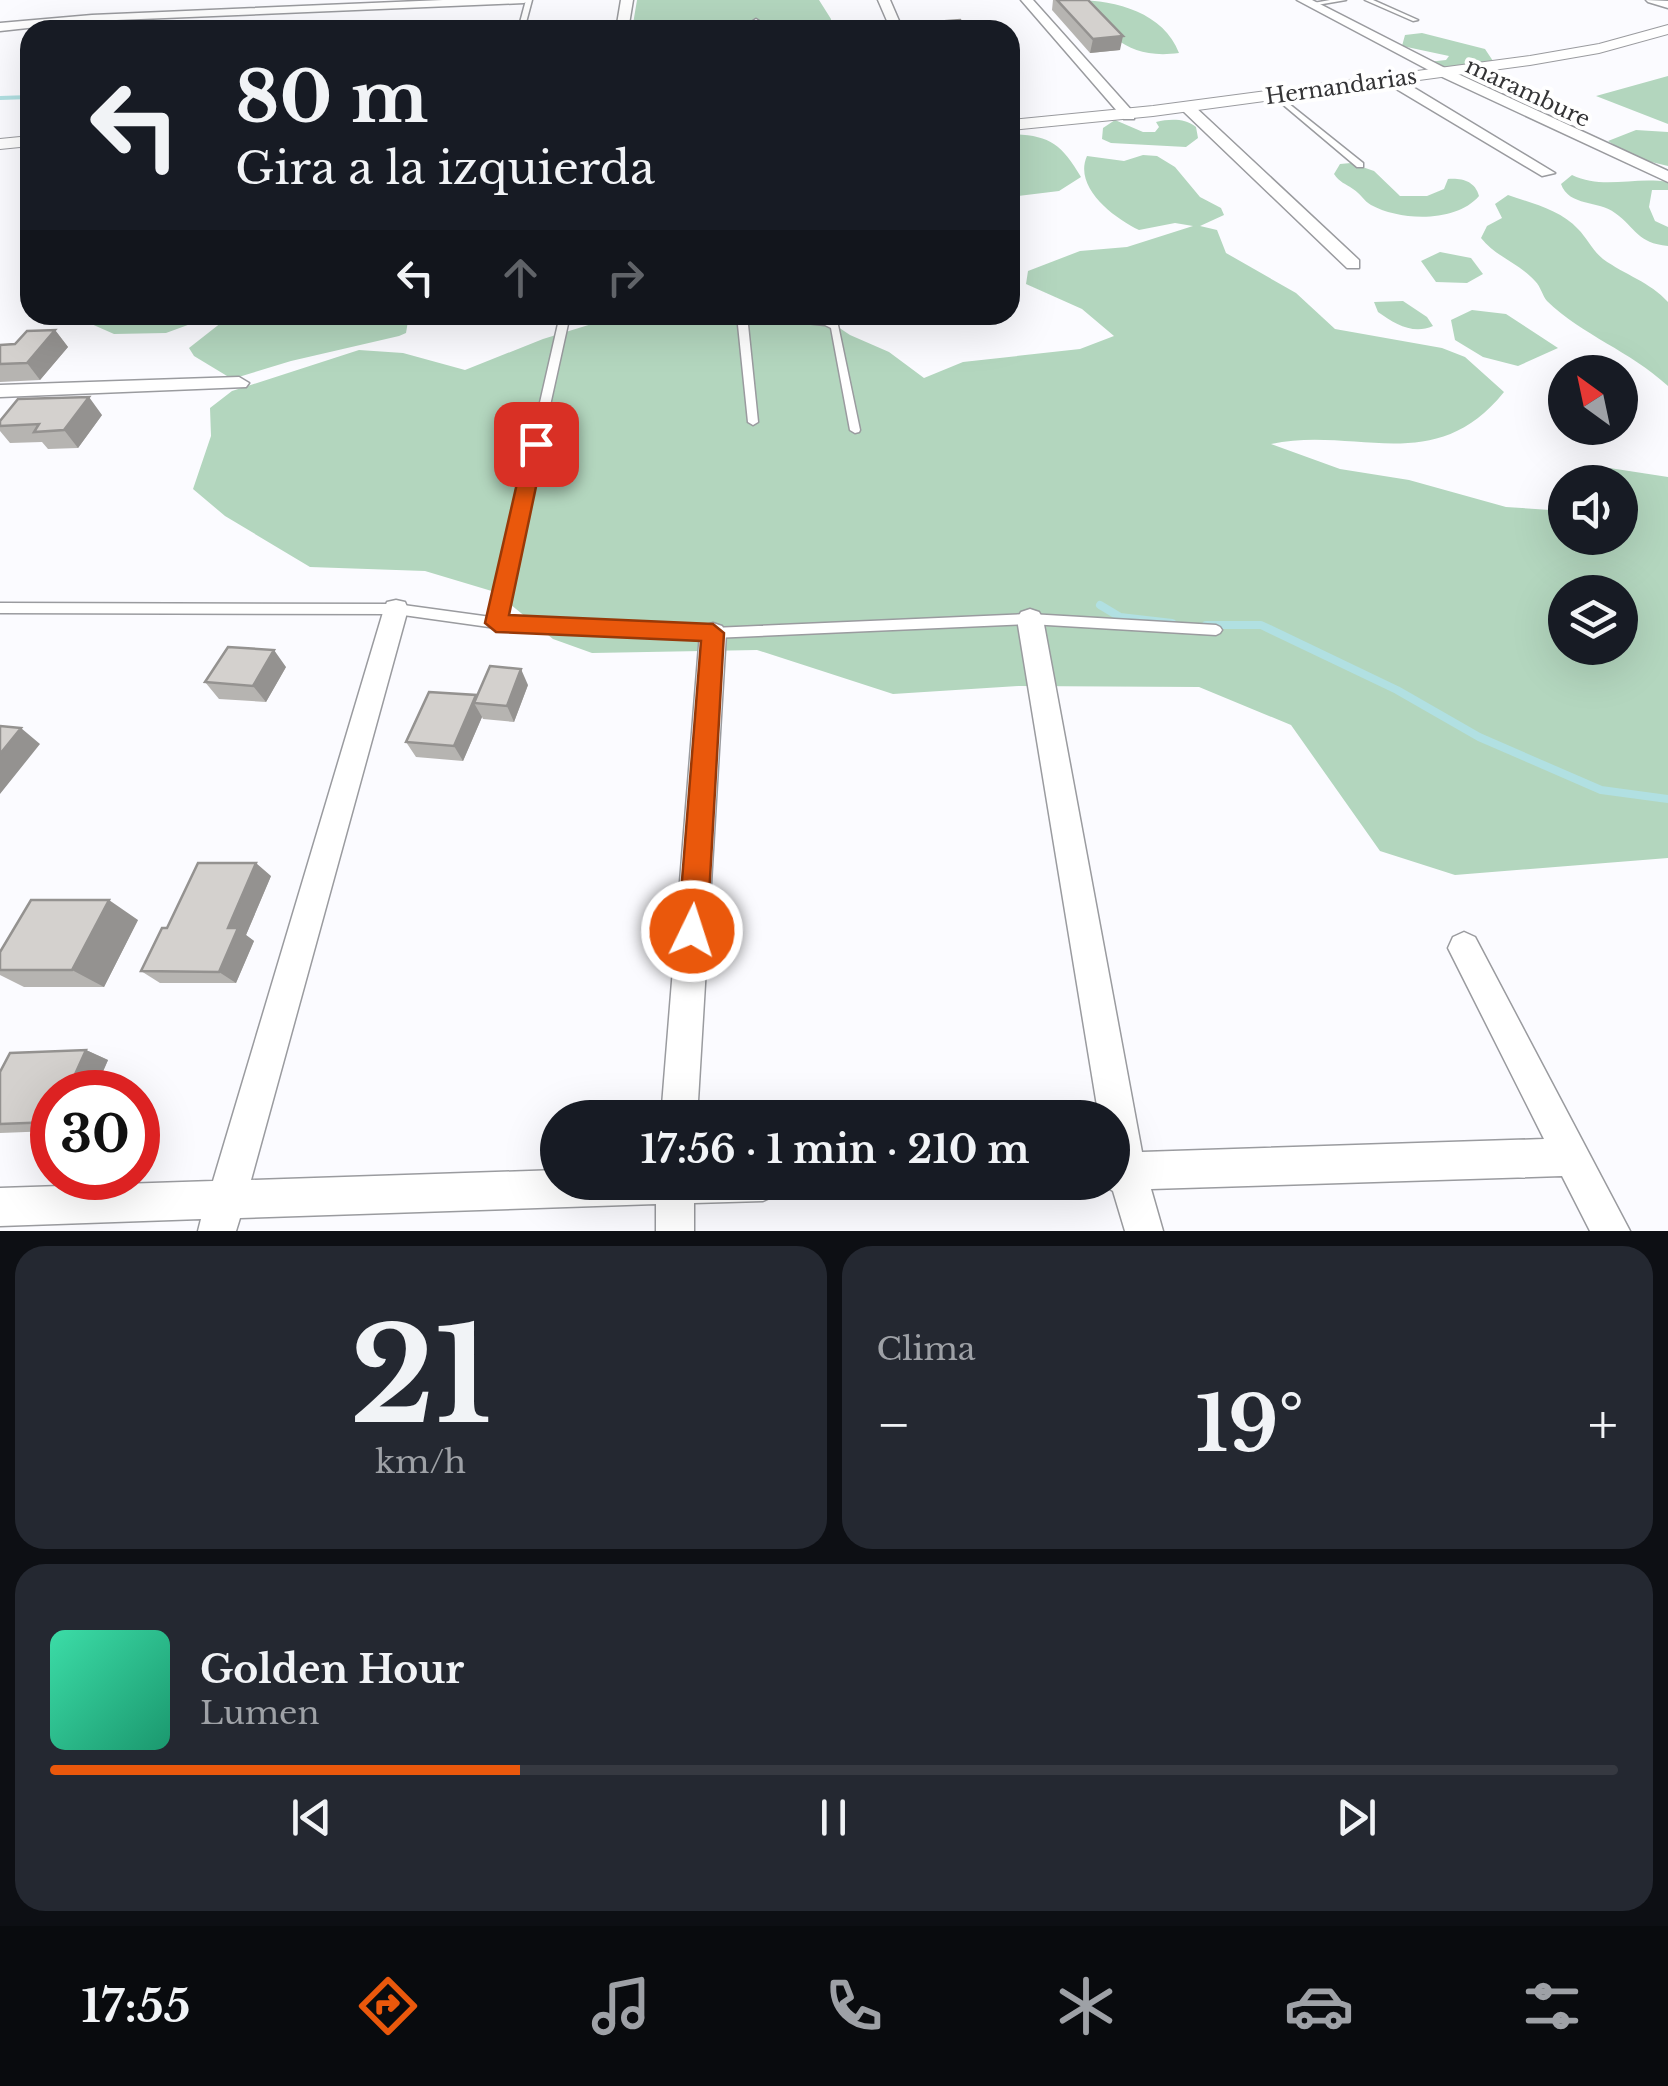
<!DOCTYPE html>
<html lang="es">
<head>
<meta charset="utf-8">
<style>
	:root { --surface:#171b24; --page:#242831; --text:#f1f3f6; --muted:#9ea1a6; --line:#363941; --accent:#ea580c }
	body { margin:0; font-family:"Libre Baskerville",serif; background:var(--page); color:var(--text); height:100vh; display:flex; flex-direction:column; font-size:38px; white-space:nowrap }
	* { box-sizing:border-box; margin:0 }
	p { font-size:32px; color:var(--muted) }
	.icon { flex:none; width:55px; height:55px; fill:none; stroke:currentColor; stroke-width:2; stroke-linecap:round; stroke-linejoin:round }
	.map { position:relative; height:1231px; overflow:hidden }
	.drawer { display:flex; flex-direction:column; gap:15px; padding:15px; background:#0d0f14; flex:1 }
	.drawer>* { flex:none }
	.top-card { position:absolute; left:20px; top:20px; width:1000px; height:305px; border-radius:30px; box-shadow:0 10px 40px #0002; background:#171b24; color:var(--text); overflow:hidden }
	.needle { width:65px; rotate:327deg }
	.controls { position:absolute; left:1548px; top:355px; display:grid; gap:20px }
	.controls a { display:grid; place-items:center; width:90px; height:90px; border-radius:50%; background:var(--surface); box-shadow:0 10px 40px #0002; font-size:50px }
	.speed { position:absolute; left:30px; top:1070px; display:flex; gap:20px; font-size:50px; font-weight:700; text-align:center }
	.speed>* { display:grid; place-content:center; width:130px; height:130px; border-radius:50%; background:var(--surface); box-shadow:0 10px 40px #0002; line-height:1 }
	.speed .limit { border:15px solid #d22; background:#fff; color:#111 }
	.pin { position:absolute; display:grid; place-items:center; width:85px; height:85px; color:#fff; margin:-42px; border-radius:20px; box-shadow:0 5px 15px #0006 }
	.me { position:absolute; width:110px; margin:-55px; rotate:4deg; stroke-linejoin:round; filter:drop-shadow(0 0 8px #0008) }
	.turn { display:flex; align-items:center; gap:35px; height:210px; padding:0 50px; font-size:45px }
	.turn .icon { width:130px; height:130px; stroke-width:2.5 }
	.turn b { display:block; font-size:70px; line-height:85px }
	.lanes { display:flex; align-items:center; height:95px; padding:0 50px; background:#0003; justify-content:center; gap:50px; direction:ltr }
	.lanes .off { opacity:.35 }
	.big { font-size:75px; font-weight:700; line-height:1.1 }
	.drawer .tile { flex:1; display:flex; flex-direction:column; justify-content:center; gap:15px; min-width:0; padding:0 35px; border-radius:30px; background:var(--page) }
	.drawer .dial { align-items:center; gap:0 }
	.dial b { font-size:130px; line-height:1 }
	.song { display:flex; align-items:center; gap:30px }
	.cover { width:120px; height:120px; border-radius:15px; background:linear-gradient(135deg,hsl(160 70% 55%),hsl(160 70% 35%)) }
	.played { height:10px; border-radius:5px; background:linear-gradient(90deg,var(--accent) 30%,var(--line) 30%) }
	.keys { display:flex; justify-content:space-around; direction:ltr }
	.heat { display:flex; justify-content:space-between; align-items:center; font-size:55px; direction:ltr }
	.drawer .tiles { flex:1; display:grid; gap:15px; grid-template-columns:1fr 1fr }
	.tile:last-child { grid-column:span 2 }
	.trip { position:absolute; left:540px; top:1100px; width:590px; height:100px; border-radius:50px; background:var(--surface); box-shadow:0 10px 40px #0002; font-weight:700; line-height:100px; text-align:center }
	.menu { display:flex; height:160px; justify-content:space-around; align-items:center; background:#090b0e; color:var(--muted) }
	.menu .icon { width:70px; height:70px }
	.menu .selected { color:var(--accent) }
	.menu b { font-size:45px; color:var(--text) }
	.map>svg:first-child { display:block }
</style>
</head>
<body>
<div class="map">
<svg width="1668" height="1231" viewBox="0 0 1668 1231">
	<rect width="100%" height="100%" fill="#fbfbff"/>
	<path fill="#b3d6be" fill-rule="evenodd" d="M637 0H819L831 19 832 30H632Z
		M1077 0C1116 0 1164 13 1179 53 1127 60 1109 34 1077 0Z
		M1422 33 1485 49 1493 61 1490 64 1434 69 1428 62 1446 60 1449 56 1402 46 1405 35Z
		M1668 76V124L1596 96Z
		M1115 120 1143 132H1155L1159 127 1156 122C1170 119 1184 118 1196 127L1198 138 1186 147 1111 143 1102 139 1103 128Z
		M1636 130 1668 132V166L1635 158 1608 141Z
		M1010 134C1049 135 1061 143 1081 177L1059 191 1010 197Z
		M1143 155 1157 156 1175 167 1200 197 1221 208 1224 215 1200 226 1217 230 1226 253 1296 293 1335 329 1442 348 1465 357 1504 392C1435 478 1356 426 1271 444L1340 469 1409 480 1506 507 1565 511V538H1620V482H1588L1591 473 1603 467 1668 477V858L1455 875 1380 851 1291 725 1199 687 1018 686 893 694 757 650 592 653 553 639 495 592 425 571 310 567 225 516 193 489 211 436 210 408 232 391 359 350 403 353 465 370 543 339 621 315H820L850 335 889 352 924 378 963 362 1080 349 1114 336 1082 309 1026 284 1028 271 1080 251 1127 247 1193 226 1175 223 1139 230C1114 218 1073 187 1087 156L1124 161ZM1565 592H1620V648H1565Z
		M1351 163 1374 171 1400 196H1427L1444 189 1448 179C1462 178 1475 181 1479 196 1456 223 1400 221 1371 205 1364 201 1360 193 1353 189 1345 183 1340 183 1334 174L1340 164Z
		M1572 175C1603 190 1635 176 1668 182V190H1652L1649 207 1655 221 1668 227V246C1637 243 1636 228 1615 213 1599 200 1569 207 1561 184Z
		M1508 195C1531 203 1561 210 1578 229 1587 238 1592 250 1603 259 1625 275 1650 282 1668 302V386C1630 351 1582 335 1547 301 1542 295 1541 287 1535 281 1519 263 1496 257 1481 238L1487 226 1502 218 1495 204Z
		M1440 252 1471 258 1483 274 1467 283 1436 282 1421 261Z
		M1403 301 1427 317 1433 326C1413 335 1395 324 1378 312L1374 302Z
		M1472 310 1506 314 1558 348 1518 366 1483 357 1455 340 1451 320Z
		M71 315H215L166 333 114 334Z
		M231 315H409L406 333 399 336 291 361 232 379 194 356 189 348Z"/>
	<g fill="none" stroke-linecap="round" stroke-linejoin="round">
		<path stroke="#b1e0e2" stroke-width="4" d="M0 98 30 97"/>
		<path stroke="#b1e0e2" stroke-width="8" d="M1100 605 1120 617 1172 623
			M1206 625H1261L1397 690 1479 737 1601 790 1668 799"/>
		<g stroke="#9a9b9f" stroke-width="3">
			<path id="service" d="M526 0H532L524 30H518Z
				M1330 0H1346L1311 6 1308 4Z
				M1365 0H1373L1418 20 1413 21Z
				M756 19 759 21 760 30H754L753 21Z
				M1274 95H1278L1363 163V167H1357L1274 97Z
				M560 315H570L503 618 713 628 1030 614 1216 625 1220 627 1222 630 1220 633 1216 635 1030 624 713 638 496 628 396 614 0 613V603L396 604 491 617Z
				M737 315H747L758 422 753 425 748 422Z
				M751 315C776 315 817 312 838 325L860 430 859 432 855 433 850 430 831 328 825 325 756 318Z"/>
		</g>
		<g stroke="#9a9b9f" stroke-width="3">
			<path id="minor" d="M443 0H530L524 3 92 21 0 31V23L92 15Z
				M621 0H633L628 30H616Z
				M878 0H890L903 30H891Z
				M1021 0H1033L1134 113V119H1124Z
				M1297 0H1312L1445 68 1668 171V182L1438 75Z
				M1646 0 1668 1V8L1648 2Z
				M1383 75H1393L1555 173 1542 176 1383 81Z
				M1183 105H1193L1359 260V268H1347L1183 111Z
				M239 377 249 383 246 387 0 397V385Z
				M396 600 405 602 408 609 251 1180 558 1170V1182H782L776 1195 763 1201 694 1203V1231H656V1204L240 1218 236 1231H198L201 1219 0 1226V1188L213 1181 384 609 387 602Z
				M1030 609 1039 612 1043 619 1142 1152 1544 1139 1448 948 1453 937 1464 932 1475 937 1630 1231H1590L1562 1176 1151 1189 1163 1231H1125L1113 1191 1098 1182H1112V1118H1099L1017 619 1021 612Z
				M713 623 722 626 726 633 697 1118H661L700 633 704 626Z"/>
		</g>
		<g stroke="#9a9b9f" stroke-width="2">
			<path id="tertiary" d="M1668 25V34L1599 53 1530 65 1153 116 1010 130V120L1153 106 1530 56 1599 44Z
				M30 136V146L0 149V139Z"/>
		</g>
		<path stroke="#a4a4a7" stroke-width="6" stroke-dasharray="10 10" stroke-linecap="butt" d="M791 1187 918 1182"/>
		<use href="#service" fill="#fff" fill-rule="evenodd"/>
		<use href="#minor" fill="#fff" fill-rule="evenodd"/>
		<use href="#tertiary" fill="#fff" fill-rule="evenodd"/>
	</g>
	<path fill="#b6b4b1" d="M1053 0H1088L1120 50 1090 53 1052 10Z
		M434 315H473L472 317 435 319Z
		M55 330 68 347 40 380 0 382V345L15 344Z
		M102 415 78 448 48 449 42 442 10 443 0 431V421Z
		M286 667 266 702 219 699 205 682Z
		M528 685 514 722 483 719 482 717 463 761 416 757 406 742 477 697Z
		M271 876 246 935 254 941 236 983H160L141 971 167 928Z
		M138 920 104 987H24L0 975V952Z
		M86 1050 108 1060 94 1092H52V1131L0 1133V1072Z"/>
	<path fill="#949290" d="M1123 36 1120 50 1090 53 1093 39Z
		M55 330 68 347 40 380 27 363Z
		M89 397 102 415 78 448 64 430Z
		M274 650 286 667 266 702 253 686Z
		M521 669 528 685 514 722 507 706Z
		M476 695 480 703H474L482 717 463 761 454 746Z
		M21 728 40 744 0 794V754Z
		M256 863 271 876 246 935 254 941 236 983 219 972 228 928Z
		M109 900 138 920 104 987 72 970Z
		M86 1050 108 1060 94 1092H67Z"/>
	<path fill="#d4d1ce" stroke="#949290" stroke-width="2.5" d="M1057 0H1088L1123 36 1093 39Z
		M960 20 966 30H938L933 22Z
		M55 330 27 363 0 364V345L15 344 27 331Z
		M89 397 64 430 34 432 39 424 0 426V421L18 399Z
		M228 647 274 650 253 686 205 682Z
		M490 666 521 669 507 706 474 703Z
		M429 692 476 695 454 746 406 742Z
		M0 726 21 728 0 754Z
		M198 863H256L228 928H238L219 972 141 971 162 928H167Z
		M31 900H109L72 970H0V952Z
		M86 1050 67 1092H52V1122L0 1124V1072L10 1053Z"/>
	<path fill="#ea580c" stroke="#983908" stroke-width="2.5" d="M536 437 545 444 509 615 713 624 724 633 707 931 703 941 692 945 682 941 678 931 701 641 496 632 485 623 526 444Z"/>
	<g text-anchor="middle" stroke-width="8" stroke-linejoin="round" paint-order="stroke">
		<g font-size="22" fill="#343436" stroke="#fff">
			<text transform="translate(1341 86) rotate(-8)" y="8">Hernandarias</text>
			<text transform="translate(1528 92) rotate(25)" y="8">marambure</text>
		</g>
	</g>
</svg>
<div class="controls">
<a><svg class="needle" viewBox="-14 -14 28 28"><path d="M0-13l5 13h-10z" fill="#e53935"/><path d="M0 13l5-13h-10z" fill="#9ea1a6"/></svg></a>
<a><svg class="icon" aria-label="sound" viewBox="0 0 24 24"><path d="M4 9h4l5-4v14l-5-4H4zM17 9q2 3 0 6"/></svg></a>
<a><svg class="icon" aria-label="layers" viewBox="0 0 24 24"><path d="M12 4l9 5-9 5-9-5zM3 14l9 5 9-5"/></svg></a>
</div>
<div class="speed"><div class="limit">30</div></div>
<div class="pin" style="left:536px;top:444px;background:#d93025"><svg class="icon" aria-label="arrive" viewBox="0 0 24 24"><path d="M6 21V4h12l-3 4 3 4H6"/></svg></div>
<svg class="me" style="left:692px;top:931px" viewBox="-20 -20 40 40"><circle r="17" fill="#ea580c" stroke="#fff" stroke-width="3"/><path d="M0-11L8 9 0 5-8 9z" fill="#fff"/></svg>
<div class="trip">17:56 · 1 min · 210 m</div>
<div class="top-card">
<div class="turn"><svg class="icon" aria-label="left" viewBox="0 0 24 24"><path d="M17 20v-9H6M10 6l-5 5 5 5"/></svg><div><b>80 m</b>Gira a la izquierda</div></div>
<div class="lanes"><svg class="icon" aria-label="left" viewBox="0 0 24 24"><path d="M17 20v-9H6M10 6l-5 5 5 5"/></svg><svg class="icon off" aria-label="ahead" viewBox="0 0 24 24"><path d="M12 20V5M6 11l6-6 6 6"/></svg><svg class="icon off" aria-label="right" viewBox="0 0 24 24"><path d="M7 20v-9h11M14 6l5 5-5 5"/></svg></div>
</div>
</div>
<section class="drawer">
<div class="tiles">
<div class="tile dial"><b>21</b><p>km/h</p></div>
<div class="tile"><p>Clima</p>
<div class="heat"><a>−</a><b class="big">19°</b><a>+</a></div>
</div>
<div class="tile">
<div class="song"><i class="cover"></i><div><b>Golden Hour</b><p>Lumen</p></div></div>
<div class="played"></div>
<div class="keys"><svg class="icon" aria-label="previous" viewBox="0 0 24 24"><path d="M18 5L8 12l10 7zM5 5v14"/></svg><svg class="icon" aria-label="pause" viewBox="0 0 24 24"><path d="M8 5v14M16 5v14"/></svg><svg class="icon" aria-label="next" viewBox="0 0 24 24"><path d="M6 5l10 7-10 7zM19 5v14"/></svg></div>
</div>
</div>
</section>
<nav class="menu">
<b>17:55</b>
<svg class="icon selected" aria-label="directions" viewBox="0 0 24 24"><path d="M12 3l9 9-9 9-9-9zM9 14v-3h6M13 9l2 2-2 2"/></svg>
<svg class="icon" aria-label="music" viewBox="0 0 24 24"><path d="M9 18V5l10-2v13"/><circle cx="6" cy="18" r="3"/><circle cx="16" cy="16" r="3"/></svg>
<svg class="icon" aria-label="phone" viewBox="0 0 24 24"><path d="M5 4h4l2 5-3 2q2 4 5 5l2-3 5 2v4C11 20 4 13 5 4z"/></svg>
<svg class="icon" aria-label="climate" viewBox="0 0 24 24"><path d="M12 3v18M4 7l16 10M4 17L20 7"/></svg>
<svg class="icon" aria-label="car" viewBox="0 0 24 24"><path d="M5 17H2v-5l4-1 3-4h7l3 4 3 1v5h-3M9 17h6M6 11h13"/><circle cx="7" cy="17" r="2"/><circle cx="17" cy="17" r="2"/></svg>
<svg class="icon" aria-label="filters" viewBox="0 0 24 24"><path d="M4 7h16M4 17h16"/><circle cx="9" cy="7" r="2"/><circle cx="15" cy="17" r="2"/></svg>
</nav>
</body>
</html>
